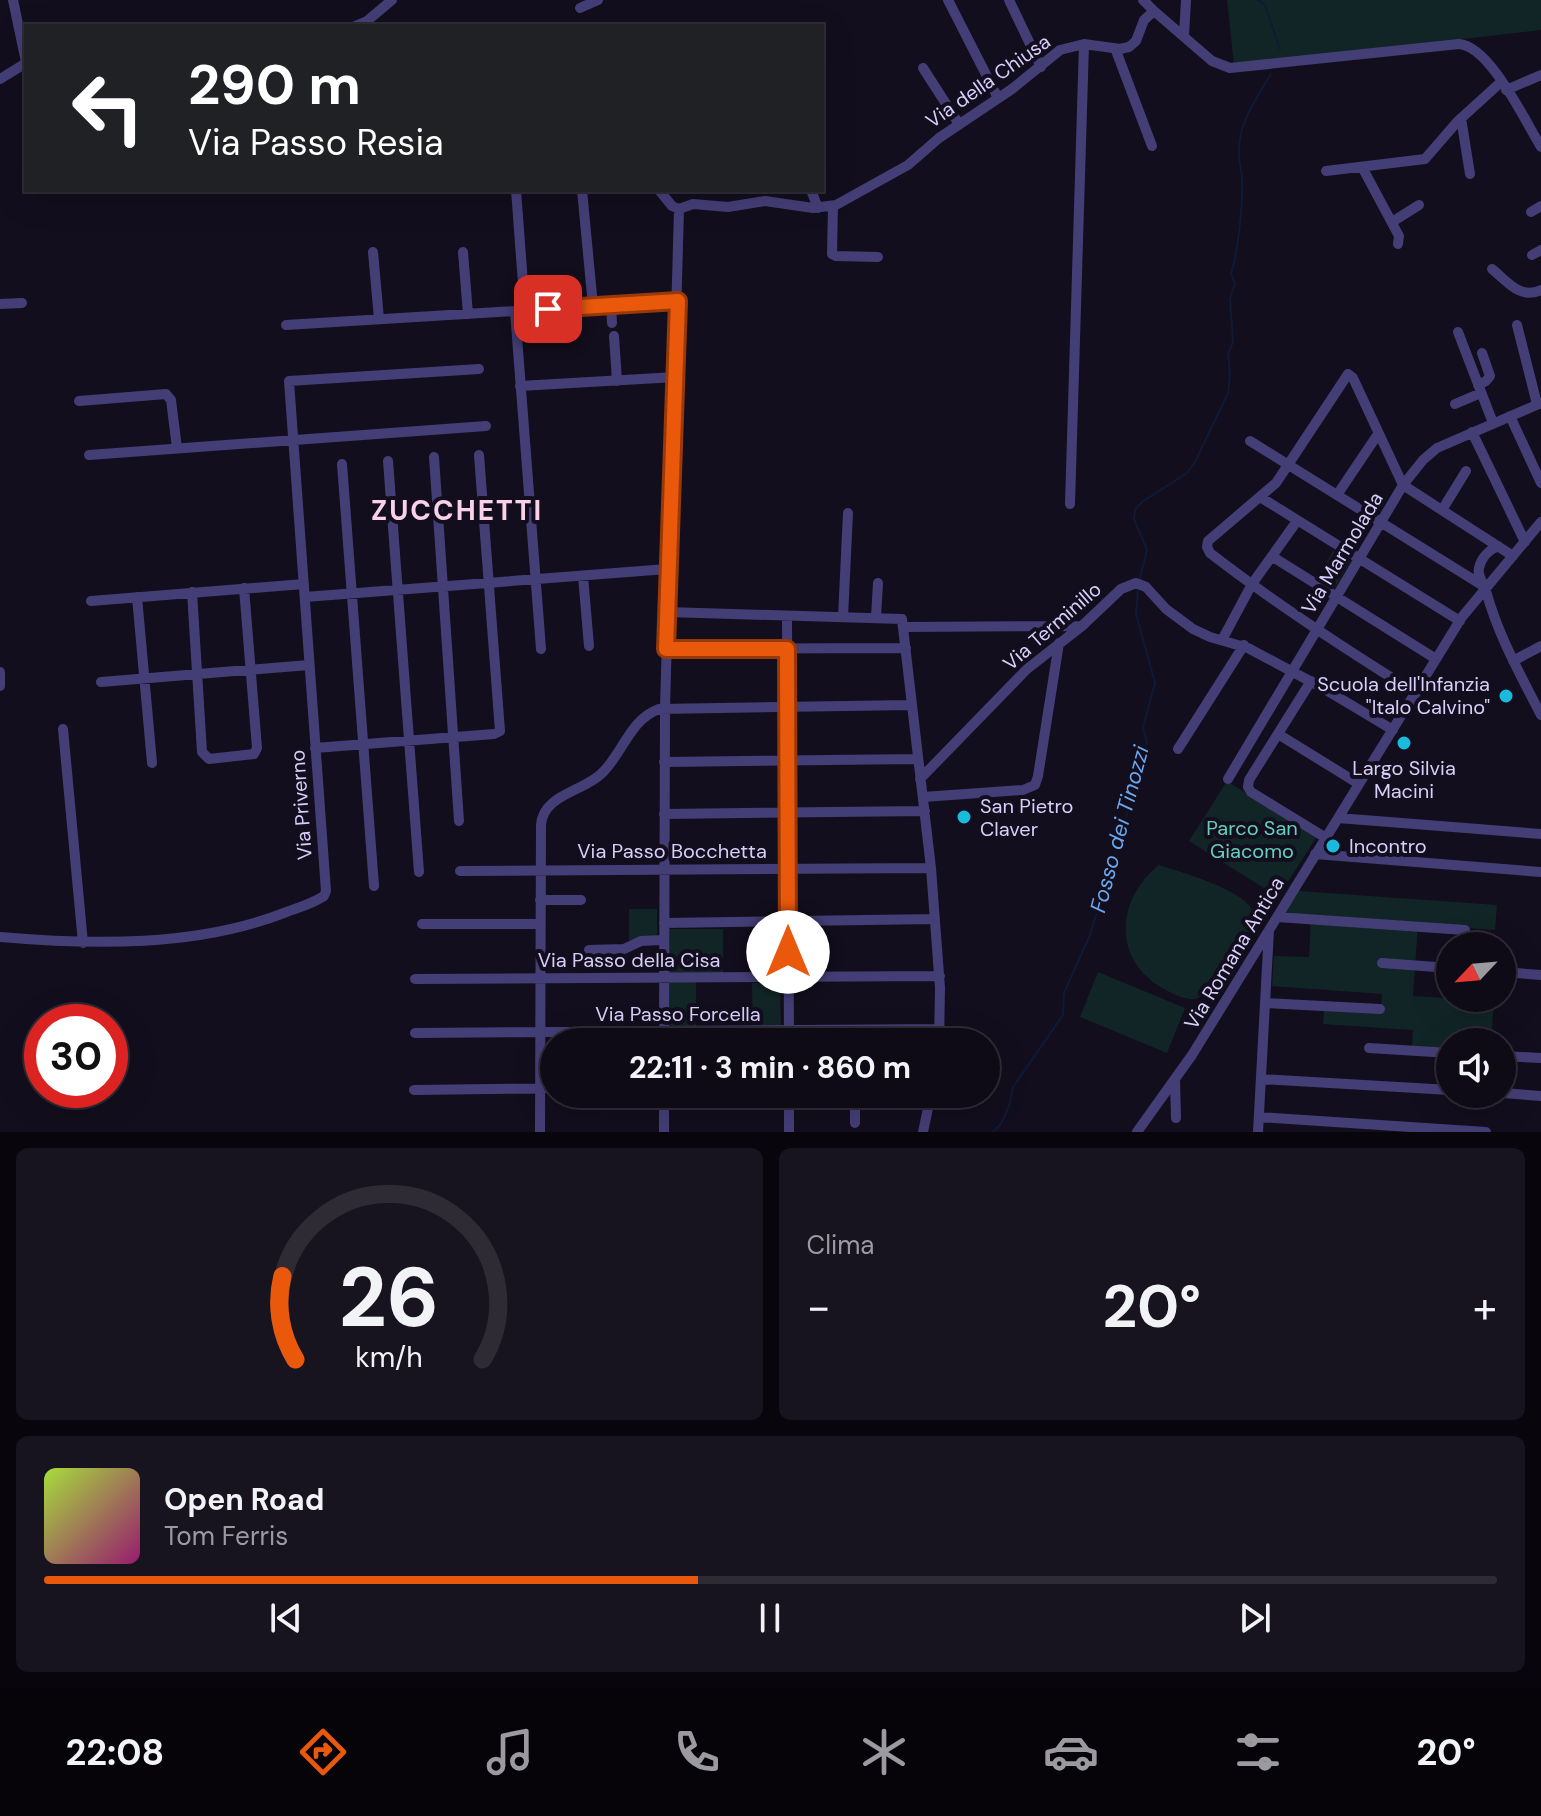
<!DOCTYPE html>
<html lang="it">
<head>
<meta charset="utf-8">
<style>
	:root { --surface:#0e0a16; --page:#17131f; --text:#f1f3f6; --muted:#9b9aa1; --line:#2e2b35; --accent:#ea580c }
	body { margin:0; font-family:"DM Sans",sans-serif; background:var(--page); color:var(--text); height:100vh; display:flex; flex-direction:column; font-size:30px; white-space:nowrap }
	* { box-sizing:border-box; margin:0 }
	p { font-size:26px; color:var(--muted) }
	.icon { flex:none; width:44px; height:44px; fill:none; stroke:currentColor; stroke-width:2; stroke-linecap:round; stroke-linejoin:round }
	.map { position:relative; height:1132px; overflow:hidden }
	.sheet { display:flex; flex-direction:column; gap:16px; padding:16px; background:#08060c; flex:1 }
	.sheet>* { flex:none }
	.top-card { position:absolute; left:24px; top:24px; width:800px; height:168px; border-radius:0px; box-shadow:0 8px 32px #0002,0 0 0 2px var(--line); background:#202124; color:#fff; overflow:hidden }
	.needle { width:52px; rotate:244deg }
	.tools { position:absolute; left:1436px; top:932px; display:grid; gap:16px }
	.tools a { display:grid; place-items:center; width:80px; height:80px; border-radius:50%; background:var(--surface); box-shadow:0 8px 32px #0002,0 0 0 2px var(--line); font-size:40px }
	.speed { position:absolute; left:24px; top:1004px; display:flex; gap:16px; font-size:40px; font-weight:700; text-align:center }
	.speed>* { display:grid; place-content:center; width:104px; height:104px; border-radius:50%; background:var(--surface); box-shadow:0 8px 32px #0002,0 0 0 2px var(--line); line-height:1 }
	.speed .limit { border:12px solid #d22; background:#fff; color:#111 }
	.pin { position:absolute; display:grid; place-items:center; width:68px; height:68px; color:#fff; margin:-34px; border-radius:16px; box-shadow:0 4px 12px #0006 }
	.me { position:absolute; width:88px; margin:-44px; rotate:0deg; stroke-linejoin:round; filter:drop-shadow(0 0 6px #0008) }
	.turn { display:flex; align-items:center; gap:28px; height:168px; padding:0 32px; font-size:36px }
	.turn .icon { width:104px; height:104px; stroke-width:2.5 }
	.turn b { display:block; font-size:56px; line-height:68px }
	.big { font-size:60px; font-weight:700; line-height:1.1 }
	.sheet .widget { flex:1; display:flex; flex-direction:column; justify-content:center; gap:12px; min-width:0; padding:0 28px; border-radius:12px; background:var(--page) }
	.sheet .dial { align-items:center; gap:0 }
	.dial svg { height:208px; overflow:visible; fill:none; stroke:var(--line); stroke-width:7; stroke-linecap:round; text-anchor:middle }
	.dial text { fill:var(--text); stroke:none }
	.song { display:flex; align-items:center; gap:24px }
	.cover { width:96px; height:96px; border-radius:12px; background:linear-gradient(135deg,hsl(80 70% 55%),hsl(320 70% 35%)) }
	.played { height:8px; border-radius:4px; background:linear-gradient(90deg,var(--accent) 45%,var(--line) 45%) }
	.keys { display:flex; justify-content:space-around; direction:ltr }
	.heat { display:flex; justify-content:space-between; align-items:center; font-size:44px; direction:ltr }
	.sheet .tiles { flex:1; display:grid; gap:16px; grid-template-columns:1fr 1fr }
	.widget:last-child { grid-column:span 2 }
	.trip { position:absolute; left:540px; top:1028px; width:460px; height:80px; border-radius:40px; background:var(--surface); box-shadow:0 8px 32px #0002,0 0 0 2px var(--line); font-weight:700; line-height:80px; text-align:center }
	.dock { display:flex; height:128px; justify-content:space-around; align-items:center; background:#060409; color:var(--muted) }
	.dock .icon { width:56px; height:56px }
	.dock .selected { color:var(--accent) }
	.dock b { font-size:36px; color:var(--text) }
	.map>svg:first-child { display:block }
</style>
</head>
<body>
<div class="map">
<svg width="1541" height="1132" viewBox="0 0 1541 1132">
	<rect width="100%" height="100%" fill="#120e1d"/>
	<path fill="#122526" d="M1227 0H1541V30L1234 65Z
		M1333 551 1351 561 1332 592 1315 582Z
		M1227 781 1316 838 1278 897 1189 841Z
		M1159 865C1180 872 1251 891 1254 915 1256 926 1245 940 1240 949 1229 968 1215 989 1196 999 1185 1000 1175 995 1166 990 1112 962 1115 900 1159 865Z
		M1299 891 1497 905 1495 930 1418 924 1413 996 1494 1001 1491 1042H1450V1050L1412 1048 1413 1030 1323 1024 1324 1010 1381 1012 1382 994 1272 986 1274 956 1309 957 1311 917 1283 915Z
		M629 909H657V940H629Z
		M669 929H723V975H669Z
		M1098 972 1185 1008 1167 1053 1080 1017Z
		M669 982H696V1029H669Z
		M752 983H780L781 1029 753 1030Z"/>
	<g fill="none" stroke-linecap="round" stroke-linejoin="round">
		<path stroke="#0e1a36" stroke-width="2" d="M1258 0 1265 5 1280 49
			M1140 578 1147 550 1134 519 1135 510 1142 502 1187 473 1195 462 1228 393 1230 374 1228 354 1233 342 1230 299 1235 283 1231 274C1238 251 1243 206 1242 181 1242 170 1238 159 1239 149 1239 122 1258 96 1271 74
			M993 1132 1001 1124 1009 1106 1013 1087 1063 1015 1064 993 1090 935 1137 781 1147 743 1143 727 1155 683 1136 614 1138 589"/>
		<path stroke="#443e77" stroke-width="10" d="M13 0 26 62
			M948 0 998 98
			M1009 0 1041 67
			M1143 0 1154 11
			M580 8 598 0
			M355 26 367 21 392 0
			M1184 36 1186 0
			M1115 48 1152 146
			M923 68 959 124
			M0 79 26 63
			M1506 90 1541 75
			M1461 118 1470 174
			M1362 167 1399 236 1398 244
			M1326 171 1425 159 1457 122 1501 82
			M516 190 525 310
			M582 190 593 306
			M659 190 672 206 679 209 693 204 728 207 765 201 813 208 836 205 908 165 939 138 1012 89 1060 50 1084 44 1120 49 1129 47 1136 41 1144 20 1154 11 1212 61 1230 68 1459 44C1490 46 1525 121 1541 147
			M811 190 818 208
			M833 206 832 254 836 256 878 257
			M1531 212 1541 206
			M1392 222 1419 205
			M373 252 379 319
			M463 252 468 314
			M1532 255 1541 250
			M1492 269C1507 281 1520 300 1541 290
			M0 304 22 303
			M611 305 612 323
			M515 311 541 649
			M286 325 678 301
			M1517 325 1537 404
			M1458 332 1493 423
			M614 336 617 381
			M1478 385 1486 381 1490 376 1482 353
			M520 386 676 377
			M79 401 166 394 171 400 177 448
			M1455 404 1481 393
			M1510 416 1541 483
			M1472 432 1525 542
			M1250 441 1485 587
			M89 455 486 426
			M434 457 459 821
			M388 461 419 872
			M342 464 374 886
			M1337 495 1378 434
			M1260 497 1460 621
			M1070 504 1084 44
			M1442 510 1466 471
			M1498 546C1489 550 1481 558 1479 568 1477 577 1484 583 1486 591 1498 635 1520 674 1541 715
			M1273 557 1436 659
			M583 576 589 646
			M192 592 202 752 209 759 254 754 257 748 244 588
			M137 597 152 763
			M305 597 667 569
			M91 601 304 584
			M667 612 902 619 931 868 940 988 939 1042
			M843 617 848 513
			M876 617 878 583
			M787 618 789 1042
			M904 627 1082 626
			M1222 640 1252 584 1297 521
			M666 649 906 648
			M1513 661 1541 646
			M0 672V686
			M1311 681 1249 780 1248 787 1251 792 1326 838
			M101 682 309 665
			M1416 693C1345 649 1276 604 1210 553L1207 547 1208 541 1276 483 1348 374 1353 378 1403 485 1513 556
			M63 729 83 943
			M1278 734 1359 784
			M315 748 494 734 500 731 479 455
			M1178 749 1244 645
			M664 762 917 759
			M920 779 1027 669 1082 626 1121 589 1136 583 1146 587 1166 609 1193 629 1210 637 1248 648 1321 687 1393 730
			M1228 779 1403 485 1423 460 1437 448 1541 403
			M923 797 1023 790 1035 785 1038 776 1059 643
			M664 814 925 811
			M1338 818 1541 834
			M1315 854 1541 872
			M460 871 931 868
			M540 900H581
			M1277 917 1465 930
			M664 923 935 919
			M422 924H540
			M0 937C93 945 196 947 284 913 297 908 312 904 324 896L326 891 289 381 479 369
			M589 950 624 949 641 941 663 940
			M1382 963 1450 968
			M1502 972 1541 975
			M415 979 940 976
			M1266 1003 1380 1009
			M415 1033 941 1029
			M664 1042 665 708 679 209
			M1369 1048 1450 1053
			M1502 1056 1541 1058
			M1261 1079 1450 1090
			M1175 1080 1176 1118
			M414 1090 554 1088
			M1502 1093 1541 1096
			M664 1094V1132
			M789 1094V1132
			M855 1094V1123
			M1259 1117 1486 1132
			M540 1132 541 825C543 795 582 792 601 774 623 754 629 720 659 709L911 705
			M923 1132 931 1094
			M1137 1132 1192 1055 1462 617 1541 522
			M1258 1132 1269 930"/>
	</g>
	<g fill="none" stroke-linecap="round" stroke-linejoin="round">
		<g stroke="#983908" stroke-width="20">
			<path id="route" d="M548 309 678 301 666 649H787L788 952"/>
		</g>
		<use href="#route" stroke="#ea580c" stroke-width="14"/>
	</g>
	<g fill="#19badb" stroke="#120e1d" stroke-width="3">
		<circle cx="1506" cy="696" r="8"/>
		<circle cx="1404" cy="743" r="8"/>
		<circle cx="964" cy="817" r="8"/>
		<circle cx="1333" cy="846" r="8"/>
	</g>
	<g text-anchor="middle" stroke-width="8" stroke-linejoin="round" paint-order="stroke">
		<g font-size="20" fill="#d7cff9" stroke="#120e1d">
			<text transform="translate(988 81) rotate(-35)" y="7">Via della Chiusa</text>
			<text transform="translate(1342 553) rotate(-59)" y="7">Via Marmolada</text>
			<text transform="translate(1052 626) rotate(-41)" y="7">Via Terminillo</text>
			<text transform="translate(301 805) rotate(-94)" y="7">Via Priverno</text>
			<text x="672" y="858">Via Passo Bocchetta</text>
			<text transform="translate(1234 953) rotate(-59)" y="7">Via Romana Antica</text>
			<text x="629" y="967">Via Passo della Cisa</text>
			<text x="678" y="1021">Via Passo Forcella</text>
		</g>
		<g font-size="20" fill="#d7cff9" stroke="#120e1d" text-anchor="start">
			<text x="1490" y="691" text-anchor="end">Scuola dell'Infanzia<tspan x="1490" dy="23">"Italo Calvino"</tspan></text>
			<text x="1404" y="775" text-anchor="middle">Largo Silvia<tspan x="1404" dy="23">Macini</tspan></text>
			<text x="980" y="813">San Pietro<tspan x="980" dy="23">Claver</tspan></text>
			<text x="1349" y="853">Incontro</text>
		</g>
		<g font-size="20" fill="#64d0bd" stroke="#120e1d">
			<text x="1252" y="835">Parco San<tspan x="1252" dy="23">Giacomo</tspan></text>
		</g>
		<g font-size="22" font-style="italic" fill="#69a7ee" stroke="#120e1d">
			<text transform="translate(1119 829) rotate(-75)" y="8">Fosso dei Tinozzi</text>
		</g>
		<g font-size="28" font-weight="bold" letter-spacing="2" fill="#fad1e8" stroke="#120e1d">
			<text x="457" y="520">ZUCCHETTI</text>
		</g>
	</g>
</svg>
<div class="tools">
<a><svg class="needle" viewBox="-14 -14 28 28"><path d="M0-13l5 13h-10z" fill="#e53935"/><path d="M0 13l5-13h-10z" fill="#9b9aa1"/></svg></a>
<a><svg class="icon" aria-label="sound" viewBox="0 0 24 24"><path d="M4 9h4l5-4v14l-5-4H4zM17 9q2 3 0 6"/></svg></a>
</div>
<div class="speed"><div class="limit">30</div></div>
<div class="pin" style="left:548px;top:309px;background:#d93025"><svg class="icon" aria-label="arrive" viewBox="0 0 24 24"><path d="M6 21V4h12l-3 4 3 4H6"/></svg></div>
<svg class="me" style="left:788px;top:952px" viewBox="-20 -20 40 40"><circle r="19" fill="#fff"/><path d="M0-13L10 11 0 6-10 11z" fill="#ea580c"/></svg>
<div class="trip">22:11 · 3 min · 860 m</div>
<div class="top-card">
<div class="turn"><svg class="icon" aria-label="left" viewBox="0 0 24 24"><path d="M17 20v-9H6M10 6l-5 5 5 5"/></svg><div><b>290 m</b>Via Passo Resia</div></div>
</div>
</div>
<section class="sheet">
<div class="tiles">
<div class="widget dial"><svg viewBox="0 0 100 80">
<path d="M14 69A42 42 0 1 1 86 69"/>
<path d="M14 69A42 42 0 0 1 9 37" stroke="#ea580c"/>
<text x="50" y="56" font-size="32" font-weight="700">26</text>
<text x="50" y="72" font-size="11">km/h</text>
</svg></div>
<div class="widget"><p>Clima</p>
<div class="heat"><a>−</a><b class="big">20°</b><a>+</a></div>
</div>
<div class="widget">
<div class="song"><i class="cover"></i><div><b>Open Road</b><p>Tom Ferris</p></div></div>
<div class="played"></div>
<div class="keys"><svg class="icon" aria-label="previous" viewBox="0 0 24 24"><path d="M18 5L8 12l10 7zM5 5v14"/></svg><svg class="icon" aria-label="pause" viewBox="0 0 24 24"><path d="M8 5v14M16 5v14"/></svg><svg class="icon" aria-label="next" viewBox="0 0 24 24"><path d="M6 5l10 7-10 7zM19 5v14"/></svg></div>
</div>
</div>
</section>
<nav class="dock">
<b>22:08</b>
<svg class="icon selected" aria-label="directions" viewBox="0 0 24 24"><path d="M12 3l9 9-9 9-9-9zM9 14v-3h6M13 9l2 2-2 2"/></svg>
<svg class="icon" aria-label="music" viewBox="0 0 24 24"><path d="M9 18V5l10-2v13"/><circle cx="6" cy="18" r="3"/><circle cx="16" cy="16" r="3"/></svg>
<svg class="icon" aria-label="phone" viewBox="0 0 24 24"><path d="M5 4h4l2 5-3 2q2 4 5 5l2-3 5 2v4C11 20 4 13 5 4z"/></svg>
<svg class="icon" aria-label="climate" viewBox="0 0 24 24"><path d="M12 3v18M4 7l16 10M4 17L20 7"/></svg>
<svg class="icon" aria-label="car" viewBox="0 0 24 24"><path d="M5 17H2v-5l4-1 3-4h7l3 4 3 1v5h-3M9 17h6M6 11h13"/><circle cx="7" cy="17" r="2"/><circle cx="17" cy="17" r="2"/></svg>
<svg class="icon" aria-label="filters" viewBox="0 0 24 24"><path d="M4 7h16M4 17h16"/><circle cx="9" cy="7" r="2"/><circle cx="15" cy="17" r="2"/></svg>
<b>20°</b>
</nav>
</body>
</html>
